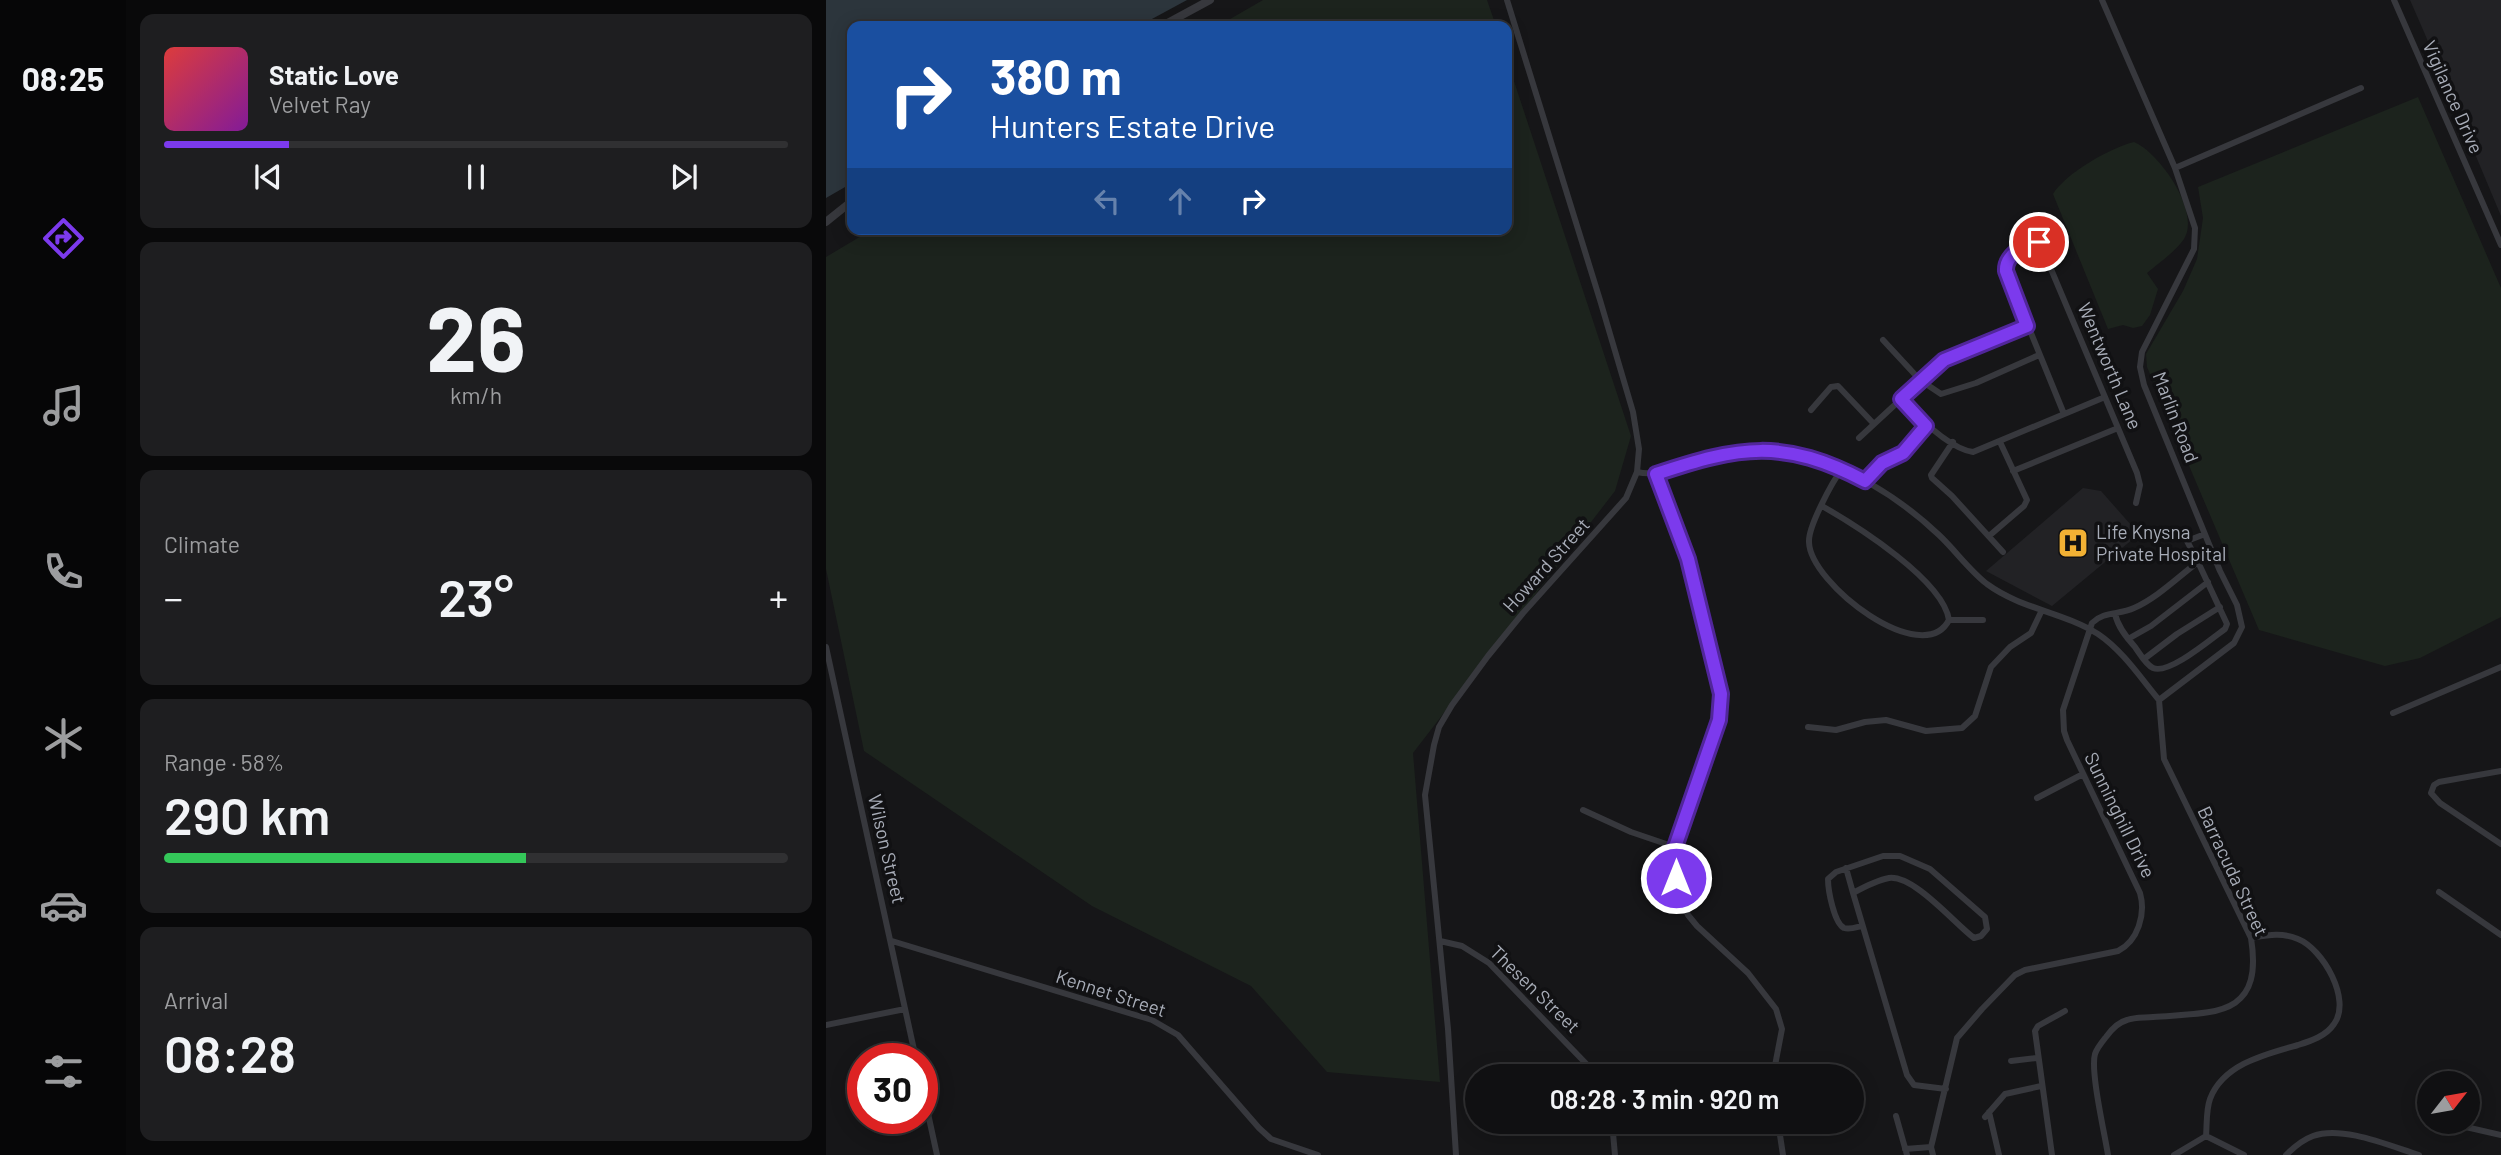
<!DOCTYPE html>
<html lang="en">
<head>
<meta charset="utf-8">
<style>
	:root { --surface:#101012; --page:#1e1e20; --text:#f1f3f6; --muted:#9c9d9f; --line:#303032; --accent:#7c3aed }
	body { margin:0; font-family:Barlow,sans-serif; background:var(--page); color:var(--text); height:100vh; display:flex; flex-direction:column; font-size:26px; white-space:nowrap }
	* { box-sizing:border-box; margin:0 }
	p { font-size:23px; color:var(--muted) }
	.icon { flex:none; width:38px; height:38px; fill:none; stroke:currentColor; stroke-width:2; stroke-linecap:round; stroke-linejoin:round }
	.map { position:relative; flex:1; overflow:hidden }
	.details { display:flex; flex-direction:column; gap:14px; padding:14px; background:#09090a; width:700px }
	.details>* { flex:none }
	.banner { position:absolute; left:21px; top:21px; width:665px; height:214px; border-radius:14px; box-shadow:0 4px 18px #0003,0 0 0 2px var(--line); background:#1a4fa0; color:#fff; overflow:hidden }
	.needle { width:46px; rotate:59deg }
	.tools { position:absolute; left:1591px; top:1071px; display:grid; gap:14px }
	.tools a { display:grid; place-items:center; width:63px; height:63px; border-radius:50%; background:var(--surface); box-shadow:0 4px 18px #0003,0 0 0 2px var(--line); font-size:35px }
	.speed { position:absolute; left:21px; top:1043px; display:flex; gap:14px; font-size:35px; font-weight:700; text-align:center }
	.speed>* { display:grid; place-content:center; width:91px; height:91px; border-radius:50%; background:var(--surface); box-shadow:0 4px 18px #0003,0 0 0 2px var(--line); line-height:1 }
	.speed .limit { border:10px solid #d22; background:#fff; color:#111 }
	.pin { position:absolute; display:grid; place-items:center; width:60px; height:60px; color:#fff; margin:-30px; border:4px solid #fff; border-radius:50%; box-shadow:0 2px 7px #0007 }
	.me { position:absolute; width:77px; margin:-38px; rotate:0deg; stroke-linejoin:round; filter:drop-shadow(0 0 5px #0008) }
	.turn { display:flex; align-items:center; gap:24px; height:147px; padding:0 28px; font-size:32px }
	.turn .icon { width:91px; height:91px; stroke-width:2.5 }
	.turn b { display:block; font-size:49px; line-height:60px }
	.lanes { display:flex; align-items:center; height:66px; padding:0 28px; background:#0003; justify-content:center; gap:35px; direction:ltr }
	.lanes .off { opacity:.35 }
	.big { font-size:52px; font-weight:600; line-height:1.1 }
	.details .card { flex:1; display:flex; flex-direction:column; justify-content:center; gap:10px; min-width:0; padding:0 24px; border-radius:14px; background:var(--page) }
	.details .dial { align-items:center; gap:0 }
	.dial b { font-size:91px; line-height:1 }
	.song { display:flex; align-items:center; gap:21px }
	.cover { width:84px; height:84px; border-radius:10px; background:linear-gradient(135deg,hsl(0 70% 55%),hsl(290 70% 35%)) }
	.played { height:7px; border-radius:4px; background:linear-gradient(90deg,var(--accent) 20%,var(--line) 20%) }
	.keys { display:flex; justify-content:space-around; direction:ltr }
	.heat { display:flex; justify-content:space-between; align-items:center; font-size:38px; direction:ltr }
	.charge { height:10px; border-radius:5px; background:linear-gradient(90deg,#34c759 58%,var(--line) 0) }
	.trip { position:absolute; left:639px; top:1064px; width:399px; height:70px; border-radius:35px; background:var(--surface); box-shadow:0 4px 18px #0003,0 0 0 2px var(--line); font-weight:600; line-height:70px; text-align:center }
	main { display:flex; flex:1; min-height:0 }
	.tabs { display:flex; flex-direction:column; width:126px; justify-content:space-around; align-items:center; background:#060607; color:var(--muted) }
	.tabs .icon { width:49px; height:49px }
	.tabs .selected { color:var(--accent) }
	.tabs b { font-size:32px; color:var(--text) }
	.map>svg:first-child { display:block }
</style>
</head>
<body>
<main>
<nav class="tabs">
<b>08:25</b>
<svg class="icon selected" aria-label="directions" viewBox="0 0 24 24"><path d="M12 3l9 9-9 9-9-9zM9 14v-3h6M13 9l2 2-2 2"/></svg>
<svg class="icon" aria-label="music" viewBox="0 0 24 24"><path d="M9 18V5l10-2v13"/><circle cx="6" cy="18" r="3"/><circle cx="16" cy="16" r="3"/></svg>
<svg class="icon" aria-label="phone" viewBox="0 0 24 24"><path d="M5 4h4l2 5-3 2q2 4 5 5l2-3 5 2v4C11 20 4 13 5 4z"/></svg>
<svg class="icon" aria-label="climate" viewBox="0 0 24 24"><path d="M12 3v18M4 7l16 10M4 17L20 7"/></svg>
<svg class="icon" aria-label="car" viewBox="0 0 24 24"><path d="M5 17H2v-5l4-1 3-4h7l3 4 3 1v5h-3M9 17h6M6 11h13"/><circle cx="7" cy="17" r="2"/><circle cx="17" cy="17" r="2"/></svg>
<svg class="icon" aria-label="filters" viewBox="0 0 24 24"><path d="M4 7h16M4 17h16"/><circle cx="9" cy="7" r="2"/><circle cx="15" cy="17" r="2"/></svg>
</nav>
<section class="details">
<div class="card">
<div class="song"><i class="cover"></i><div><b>Static Love</b><p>Velvet Ray</p></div></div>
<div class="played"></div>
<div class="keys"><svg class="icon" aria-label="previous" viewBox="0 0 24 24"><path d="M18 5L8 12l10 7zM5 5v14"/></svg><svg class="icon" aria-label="pause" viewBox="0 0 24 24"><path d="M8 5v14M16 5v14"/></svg><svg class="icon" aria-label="next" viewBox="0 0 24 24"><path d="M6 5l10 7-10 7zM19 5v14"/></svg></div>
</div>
<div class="card dial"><b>26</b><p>km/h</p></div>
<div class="card"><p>Climate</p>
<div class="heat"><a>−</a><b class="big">23°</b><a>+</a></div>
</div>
<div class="card"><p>Range · 58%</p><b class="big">290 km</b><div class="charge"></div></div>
<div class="card"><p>Arrival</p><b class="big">08:28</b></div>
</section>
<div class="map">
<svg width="1675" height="1155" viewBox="0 0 1675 1155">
	<rect width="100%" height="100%" fill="#161618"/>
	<path fill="#222225" d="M1584 0H1675V216L1598 32Z
		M1257 488 1275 491 1313 534 1226 606 1160 571Z"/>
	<path fill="#1c231d" d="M437 0H661L670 26H392Z
		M681 60 805 436 789 491 587 753 614 1082 501 1072 425 986 266 906 38 751 0 569V257L47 229H681Z
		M1592 97 1675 288V617L1594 658 1559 666 1433 630 1321 367 1320 354 1357 291 1371 259 1377 218 1372 187Z
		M1308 142C1333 152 1375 212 1358 239 1350 251 1333 263 1321 273L1332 289 1324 315 1316 326 1307 328 1297 325 1282 329 1227 194C1240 173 1284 148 1308 142Z"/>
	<path fill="#2c353c" d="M0 0H361L313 26H26V183L0 198Z"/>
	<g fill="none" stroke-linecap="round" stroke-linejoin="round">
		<path stroke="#37383d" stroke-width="6" d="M1276 0 1349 168 1369 228 1368 249 1316 352 1314 367 1318 385 1394 571 1411 605 1416 627 1408 643 1333 700
			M1568 0 1675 245
			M1349 168 1535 88
			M1057 340 1094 380 1115 394 1150 383 1213 355
			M1075 399C1091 416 1124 449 1147 452L1279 397
			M985 410 1005 387 1012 386 1047 423
			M1238 414 1179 269 1182 258 1209 241 1214 243 1311 473 1314 485 1310 503
			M1033 438 1114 363 1201 326
			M1127 442 1105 475 1106 478 1126 496 1177 552
			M1187 471 1292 428
			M811 472C835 478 858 463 882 457 909 449 938 448 966 454 1020 464 1073 497 1113 535 1129 550 1143 570 1161 584 1195 609 1237 612 1272 634 1296 650 1314 677 1333 700
			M830 474 862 560 896 694 893 721 849 847 852 893 862 915 871 926 922 973 950 1009 956 1029 947 1076
			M1039 481 1056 463 1077 453 1100 426
			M996 506C1031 526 1117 580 1123 620 1097 670 984 584 983 542 982 527 1006 482 1016 469
			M1163 536 1198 506 1201 500 1174 442
			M1372 562 1361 541 1379 534
			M1123 620H1157
			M1302 639 1325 626 1382 582
			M0 647 90 1059
			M1318 659 1351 634 1394 607
			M1567 713 1675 667
			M982 727 1010 730 1039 722 1060 720 1100 731 1136 728 1149 716 1165 667 1184 647 1205 633 1215 612
			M1675 771 1613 782 1608 785 1605 793 1614 803 1675 844
			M1211 798 1257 774
			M757 810 805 832 849 847
			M1020 868 1027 893
			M1613 892 1675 935
			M1036 926C1031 927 1024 930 1018 928 1008 923 1002 890 1002 879L1010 872 1057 856H1074L1104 869 1159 917 1161 929 1155 936 1148 938C1128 923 1088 875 1063 878 1051 880 1038 887 1027 893L1081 1075 1088 1085 1120 1089
			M66 941 326 1020 352 1035 433 1128 445 1139 492 1155
			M614 941 636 946 663 963 772 1076
			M0 1025 79 1009
			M1185 1061 1211 1058
			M96 1086 111 1155
			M1163 1112 1173 1155
			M1070 1116 1081 1155
			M1159 1117 1179 1094 1215 1086
			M786 1122 789 1155
			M952 1122 957 1155
			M1618 1122 1675 1135
			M1380 1136C1381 1124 1380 1110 1384 1099 1397 1064 1440 1054 1472 1045 1485 1041 1500 1036 1508 1024 1526 1000 1497 949 1472 939 1456 932 1442 935 1425 938
			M1380 1136 1418 1155
			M1079 1149 1105 1147
			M630 1155 622 1029 599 795 608 745 613 727 626 705 662 656 697 613 800 498 811 472 813 449 807 412 774 300 681 0
			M1107 1155 1105 1147 1107 1139 1131 1038 1156 1009 1189 975 1199 970 1292 951C1312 941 1320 914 1314 893L1241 740 1238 731 1237 710 1266 623C1278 611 1293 615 1308 608 1331 598 1352 577 1372 562L1401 624 1399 629C1385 639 1343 675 1327 668 1320 665 1314 654 1309 647 1300 637 1292 627 1289 614
			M1226 1155 1209 1031 1212 1026 1239 1011
			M1282 1155C1279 1135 1264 1071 1269 1054 1271 1048 1276 1042 1280 1037 1285 1030 1293 1022 1301 1020 1309 1017 1319 1018 1327 1017 1387 1012 1438 1019 1425 938L1338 759 1333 700
			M1348 1155 1380 1136
			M1460 1155C1468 1147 1476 1140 1487 1136 1516 1125 1564 1146 1593 1155"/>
		<path stroke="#37383d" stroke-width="8" d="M336 26 384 0
			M0 222 26 201"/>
	</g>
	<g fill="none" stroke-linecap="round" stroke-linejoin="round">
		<g stroke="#51269a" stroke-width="18">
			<path id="route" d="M850 878 849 847 893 720 895 694 862 559 830 474C914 446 957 438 1039 481L1056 463 1077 453 1100 426 1075 399 1118 360 1201 326 1180 271C1179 256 1199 242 1213 242"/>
		</g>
		<use href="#route" stroke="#7c3aed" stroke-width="12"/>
	</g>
	<defs>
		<g id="hospital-square" transform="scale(1.575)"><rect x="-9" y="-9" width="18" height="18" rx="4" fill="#f2b134" stroke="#111113"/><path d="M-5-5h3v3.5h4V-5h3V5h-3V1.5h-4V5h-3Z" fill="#111"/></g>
	</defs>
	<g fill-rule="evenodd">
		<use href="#hospital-square" x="1247" y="543"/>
	</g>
	<g text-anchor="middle" stroke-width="7" stroke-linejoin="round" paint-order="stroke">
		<g font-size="19" fill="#a8adb8" stroke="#111113">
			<text transform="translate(1627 97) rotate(66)" y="7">Vigilance Drive</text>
			<text transform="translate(1284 366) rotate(67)" y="7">Wentworth Lane</text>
			<text transform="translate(1350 417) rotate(69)" y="7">Marlin Road</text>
			<text transform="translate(720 565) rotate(-48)" y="7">Howard Street</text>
			<text transform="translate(1294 815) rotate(64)" y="7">Sunninghill Drive</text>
			<text transform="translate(61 849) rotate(77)" y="7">Wilson Street</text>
			<text transform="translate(1407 871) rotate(65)" y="7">Barracuda Street</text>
			<text transform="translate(709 989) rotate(44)" y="7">Thesen Street</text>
			<text transform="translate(285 993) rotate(18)" y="7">Kennet Street</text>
		</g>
		<g font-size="19" fill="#a8adb8" stroke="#111113" text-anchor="start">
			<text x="1270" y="539">Life Knysna<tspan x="1270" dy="22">Private Hospital</tspan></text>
		</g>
	</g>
</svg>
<div class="tools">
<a><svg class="needle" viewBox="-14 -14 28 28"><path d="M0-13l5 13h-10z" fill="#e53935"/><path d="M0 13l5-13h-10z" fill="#9c9d9f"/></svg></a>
</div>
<div class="speed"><div class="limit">30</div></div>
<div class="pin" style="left:1213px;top:242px;background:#d93025"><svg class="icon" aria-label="arrive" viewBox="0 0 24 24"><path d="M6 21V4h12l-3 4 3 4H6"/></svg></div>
<svg class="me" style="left:850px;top:878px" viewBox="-20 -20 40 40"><circle r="17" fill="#7c3aed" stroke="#fff" stroke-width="3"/><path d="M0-11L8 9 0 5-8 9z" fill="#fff"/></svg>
<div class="trip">08:28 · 3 min · 920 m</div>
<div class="banner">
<div class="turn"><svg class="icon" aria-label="right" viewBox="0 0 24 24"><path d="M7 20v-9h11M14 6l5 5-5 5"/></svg><div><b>380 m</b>Hunters Estate Drive</div></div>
<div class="lanes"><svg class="icon off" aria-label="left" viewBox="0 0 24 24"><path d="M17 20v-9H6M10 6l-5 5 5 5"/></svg><svg class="icon off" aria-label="ahead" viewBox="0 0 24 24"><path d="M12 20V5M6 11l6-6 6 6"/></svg><svg class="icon" aria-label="right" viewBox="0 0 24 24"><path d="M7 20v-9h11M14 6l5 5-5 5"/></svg></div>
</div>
</div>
</main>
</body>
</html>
